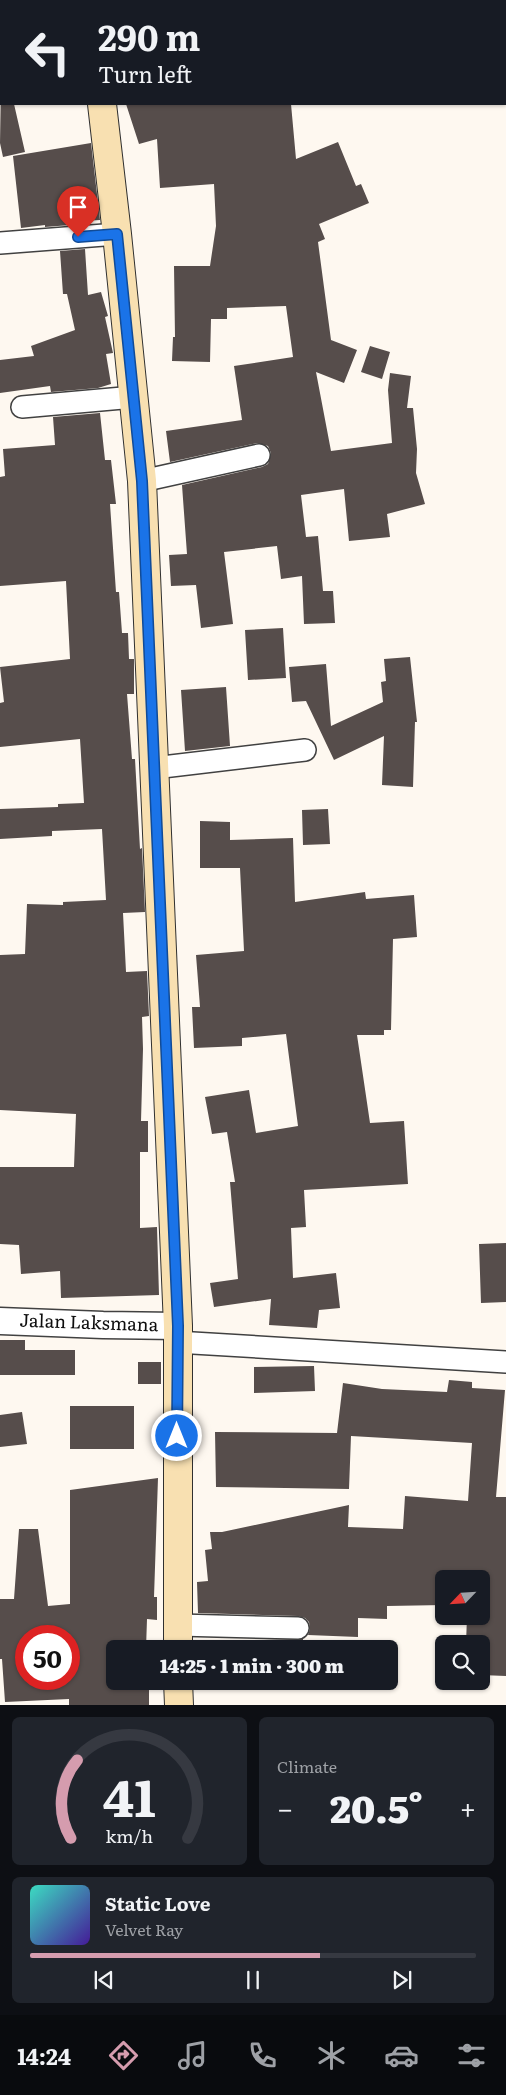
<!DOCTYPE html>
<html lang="en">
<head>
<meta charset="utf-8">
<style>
	:root { --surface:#171b24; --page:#20242c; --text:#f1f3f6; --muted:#9ea1a6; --line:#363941; --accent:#d59cae }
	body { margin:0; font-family:Literata,serif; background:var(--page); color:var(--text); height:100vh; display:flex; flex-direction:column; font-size:19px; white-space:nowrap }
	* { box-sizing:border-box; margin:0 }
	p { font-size:16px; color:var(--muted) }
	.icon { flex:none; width:28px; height:28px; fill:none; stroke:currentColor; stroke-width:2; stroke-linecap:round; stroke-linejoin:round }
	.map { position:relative; height:1705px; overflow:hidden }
	.details { display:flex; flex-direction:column; gap:12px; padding:12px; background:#0d0f14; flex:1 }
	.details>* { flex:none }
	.guide { position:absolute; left:0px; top:0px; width:506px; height:105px; box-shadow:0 1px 4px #0004; background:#171b24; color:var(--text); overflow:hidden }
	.needle { width:32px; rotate:245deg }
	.tools { position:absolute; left:435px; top:1570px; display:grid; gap:10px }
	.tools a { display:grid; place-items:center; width:55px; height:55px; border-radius:8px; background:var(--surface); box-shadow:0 1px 4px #0004; font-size:25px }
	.speed { position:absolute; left:15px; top:1625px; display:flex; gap:10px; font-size:25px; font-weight:700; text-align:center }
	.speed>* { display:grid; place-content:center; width:65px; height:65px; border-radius:50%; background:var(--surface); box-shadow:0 1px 4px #0004; line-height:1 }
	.speed .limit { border:8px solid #d22; background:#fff; color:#111 }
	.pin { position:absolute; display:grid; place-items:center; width:42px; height:42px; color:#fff; margin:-51px -21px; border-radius:50% 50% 50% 0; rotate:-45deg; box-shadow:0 0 5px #0007 }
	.pin .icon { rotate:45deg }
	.me { position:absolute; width:55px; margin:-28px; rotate:0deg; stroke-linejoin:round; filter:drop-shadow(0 0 4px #0008) }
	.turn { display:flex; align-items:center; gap:18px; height:105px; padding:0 15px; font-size:22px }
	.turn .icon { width:65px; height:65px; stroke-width:2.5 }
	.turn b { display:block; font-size:35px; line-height:42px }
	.big { font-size:38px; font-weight:800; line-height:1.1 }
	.details .widget { flex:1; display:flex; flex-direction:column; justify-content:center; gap:8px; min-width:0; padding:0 18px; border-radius:8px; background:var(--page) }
	.details .dial { align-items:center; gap:0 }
	.dial svg { height:130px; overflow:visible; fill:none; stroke:var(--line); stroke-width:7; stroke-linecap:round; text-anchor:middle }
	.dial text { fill:var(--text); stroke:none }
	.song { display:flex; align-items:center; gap:15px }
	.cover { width:60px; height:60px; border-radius:8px; background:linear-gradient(135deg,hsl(170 70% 55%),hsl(260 70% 35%)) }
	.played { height:5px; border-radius:2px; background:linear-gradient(90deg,var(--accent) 65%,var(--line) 65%) }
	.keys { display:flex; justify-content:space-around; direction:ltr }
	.heat { display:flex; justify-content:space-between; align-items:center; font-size:28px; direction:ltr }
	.details .tiles { flex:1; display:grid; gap:12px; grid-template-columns:1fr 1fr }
	.widget:last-child { grid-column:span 2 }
	.trip { position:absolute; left:106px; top:1640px; width:292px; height:50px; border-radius:8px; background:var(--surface); box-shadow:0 1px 4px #0004; font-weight:800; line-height:50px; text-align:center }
	.menu { display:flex; height:80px; justify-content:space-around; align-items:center; background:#090b0e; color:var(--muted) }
	.menu .icon { width:35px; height:35px }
	.menu .on { color:var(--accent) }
	.menu b { font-size:22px; color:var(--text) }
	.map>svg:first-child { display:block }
</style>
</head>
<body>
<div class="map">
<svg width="506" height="1705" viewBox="0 0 506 1705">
	<rect width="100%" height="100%" fill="#fef8f0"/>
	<path fill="#564d4b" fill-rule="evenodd" d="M1 81V104H14L25 152 3 157 0 143Z
		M126 104H291L296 159 338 142 356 186 361 184 369 203 319 224 325 239 318 242 331 340 357 350 344 383 316 372 331 451 392 443 388 390 390 373 411 376 407 408H413L417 449 416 473 425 504 387 514 390 537 349 541 344 489 301 495 306 537 318 536 323 591H333L335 623 304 624 302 576 281 579 277 546 224 552 233 624 201 628 196 585 171 586 169 555 187 554 182 485 262 467 268 464 271 453 268 446 257 443 170 462 166 431 242 420 234 366 293 357 286 306 227 308V319H211L210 362 172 361 173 337H175L174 266H210L216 226 214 184 160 188 157 139 139 144Z
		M91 143 100 220 83 221V224L45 227V225L21 228 13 156Z
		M85 249 88 295 101 292 108 316 105 317 113 353 106 354 111 384 98 388 51 392 50 386 0 393V360L34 356 31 346 75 330 67 294H63L60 251Z
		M370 346 390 352 382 379 361 372Z
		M100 413 105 460H111L116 504H110L116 592H119L122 633H128L129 659H134V694H127L132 759H135L140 849 142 848 145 912 123 913 126 972 147 971 149 1016 142 1017 143 1049 141 1121H148V1152H140V1228L157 1227 159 1295 61 1298 60 1271 21 1274 19 1245 0 1244V1167H74L76 1114 0 1110V955L25 954 27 904 63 905V902L106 900 102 829 52 831V836L0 839V809L58 807V804L84 803 80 739 0 747V703L4 702 0 667 70 659 66 581 0 586V477L5 476 3 449 55 445 53 417Z
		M283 628 286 678 248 680 245 630Z
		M410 657 417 722H415L413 787 382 785 384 736 334 760 306 701 292 702 289 667 326 664 331 726 383 702 381 682 386 681 384 659Z
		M226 687 230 746 185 751 181 690Z
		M328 809 330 844 303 845 302 810Z
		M200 821 230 822V840L293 838 295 902 365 892 366 899 414 895 417 937 393 939 391 1030H384V1035H357L370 1123 404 1121 408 1184 304 1190 306 1227 291 1228 293 1278 336 1273 340 1308 319 1310 317 1328 269 1325 271 1299 214 1307 210 1283 238 1279 230 1182H235L227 1132 212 1134 205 1097 249 1090 256 1133 298 1126 286 1034 242 1038V1046L194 1048 192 1007H200L196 955 244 951 240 868H200Z
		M506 1243V1302L481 1303 479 1244Z
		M0 1340H25V1350H75V1375H0Z
		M138 1362H161V1384H138Z
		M314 1366 315 1391 254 1393V1367Z
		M449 1380 472 1382V1388L505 1390 496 1497H506V1676L481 1675V1644H466L467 1616H481V1579H444V1605L387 1606V1619L358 1618V1637L308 1635 310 1629 309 1622 305 1618 298 1616 198 1613 197 1582 208 1581 205 1550 212 1549 210 1532H222L349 1505 348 1527 403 1529 405 1496 468 1501 472 1443 351 1436 349 1489 216 1487 215 1432 337 1433 343 1383 382 1389 447 1392Z
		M70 1406H134V1449H70Z
		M22 1412 27 1444 0 1447V1415Z
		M158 1478 154 1597H157V1620L147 1619 146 1649H115V1681H149V1705H69V1699L5 1702 2 1659H0V1599H14L19 1529H38L48 1606 70 1604V1490ZM26 1636H69V1679H26Z
		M303 1639V1649H263L264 1640Z"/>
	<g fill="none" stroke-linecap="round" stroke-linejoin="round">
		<g stroke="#414141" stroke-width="24">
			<path id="minor" d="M0 243 117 234
				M22 407 134 397
				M142 481 259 455
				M154 768 305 750
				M176 1342 506 1362
				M178 1625 298 1628"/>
		</g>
		<g stroke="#414141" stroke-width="29">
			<path id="tertiary" d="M0 1321 103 1325 178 1326"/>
		</g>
		<g stroke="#303030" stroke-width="30">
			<path id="secondary" d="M89 0 90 1
				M102 104 117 234 142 481 178 1326V1649
				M178 1681 179 1705"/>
		</g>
		<use href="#minor" stroke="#fff" stroke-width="21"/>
		<use href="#tertiary" stroke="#fff" stroke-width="26"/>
		<use href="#secondary" stroke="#f8e0b1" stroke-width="28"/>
	</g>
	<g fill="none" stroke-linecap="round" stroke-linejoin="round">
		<g stroke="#114b97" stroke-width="12">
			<path id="route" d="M78 237 117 234 142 481 178 1326 177 1436"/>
		</g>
		<use href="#route" stroke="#1a73e8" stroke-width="9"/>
	</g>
	<g text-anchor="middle" stroke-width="5" stroke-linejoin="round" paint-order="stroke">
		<g font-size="18" fill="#0e0e0e" stroke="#fff">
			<text transform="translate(89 1323) rotate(2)" y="6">Jalan Laksmana</text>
		</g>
	</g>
</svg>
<div class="tools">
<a><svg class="needle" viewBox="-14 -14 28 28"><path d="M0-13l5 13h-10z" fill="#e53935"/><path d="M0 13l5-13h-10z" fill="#9ea1a6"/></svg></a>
<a><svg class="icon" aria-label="search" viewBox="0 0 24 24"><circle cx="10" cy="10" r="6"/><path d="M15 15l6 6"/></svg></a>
</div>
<div class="speed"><div class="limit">50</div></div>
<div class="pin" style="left:78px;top:237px;background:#d93025"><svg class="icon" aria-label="arrive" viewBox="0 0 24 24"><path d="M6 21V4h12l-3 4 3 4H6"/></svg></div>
<svg class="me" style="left:177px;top:1436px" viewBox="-20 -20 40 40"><circle r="17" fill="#1a73e8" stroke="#fff" stroke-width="3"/><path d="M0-11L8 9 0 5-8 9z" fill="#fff"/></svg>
<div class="trip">14:25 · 1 min · 300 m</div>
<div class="guide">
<div class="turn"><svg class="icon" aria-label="left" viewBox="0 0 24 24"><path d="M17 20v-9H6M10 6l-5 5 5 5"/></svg><div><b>290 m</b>Turn left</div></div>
</div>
</div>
<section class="details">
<div class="tiles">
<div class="widget dial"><svg viewBox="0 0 100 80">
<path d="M14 69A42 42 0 1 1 86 69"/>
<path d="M14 69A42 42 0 0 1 18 21" stroke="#d59cae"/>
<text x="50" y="56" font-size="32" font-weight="700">41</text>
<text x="50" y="72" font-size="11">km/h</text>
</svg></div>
<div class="widget"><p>Climate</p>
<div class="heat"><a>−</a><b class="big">20.5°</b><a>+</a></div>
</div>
<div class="widget">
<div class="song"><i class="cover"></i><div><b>Static Love</b><p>Velvet Ray</p></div></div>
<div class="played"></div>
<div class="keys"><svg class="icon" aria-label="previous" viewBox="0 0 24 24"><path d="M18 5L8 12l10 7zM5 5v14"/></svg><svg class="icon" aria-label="pause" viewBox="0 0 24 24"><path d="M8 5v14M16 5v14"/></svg><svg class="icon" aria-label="next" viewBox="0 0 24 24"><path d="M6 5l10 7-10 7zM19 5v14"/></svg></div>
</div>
</div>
</section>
<nav class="menu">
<b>14:24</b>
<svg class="icon on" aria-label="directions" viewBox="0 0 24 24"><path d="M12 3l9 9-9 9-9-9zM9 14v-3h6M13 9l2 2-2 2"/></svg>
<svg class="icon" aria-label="music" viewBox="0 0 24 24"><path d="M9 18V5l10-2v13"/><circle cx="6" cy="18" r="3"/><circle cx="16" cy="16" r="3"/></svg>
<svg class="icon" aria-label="phone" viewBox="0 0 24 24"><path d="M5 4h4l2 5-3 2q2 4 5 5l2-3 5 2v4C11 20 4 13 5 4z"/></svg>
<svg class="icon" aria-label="climate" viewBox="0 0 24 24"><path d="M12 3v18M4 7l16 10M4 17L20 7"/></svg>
<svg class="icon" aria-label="car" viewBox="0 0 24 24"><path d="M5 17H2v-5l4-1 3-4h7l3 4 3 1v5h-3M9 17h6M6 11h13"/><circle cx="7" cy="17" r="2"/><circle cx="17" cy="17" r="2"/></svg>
<svg class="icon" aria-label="filters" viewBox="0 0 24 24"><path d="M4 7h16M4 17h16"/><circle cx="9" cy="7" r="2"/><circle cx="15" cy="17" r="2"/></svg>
</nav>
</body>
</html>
